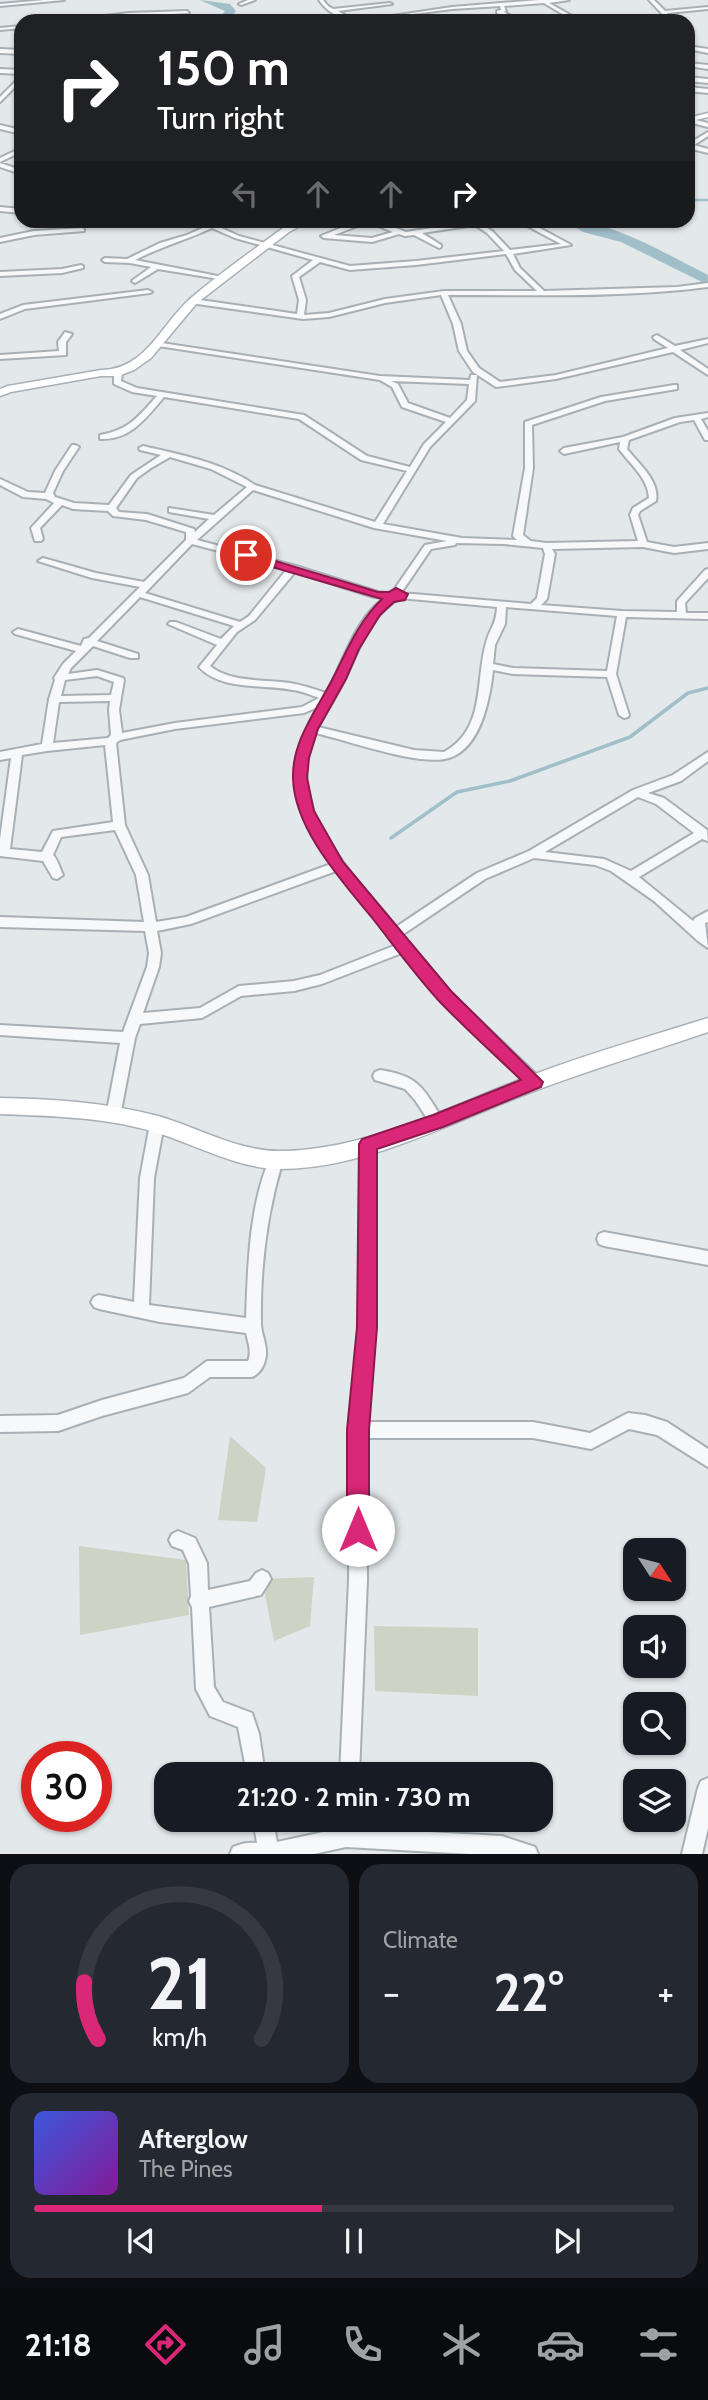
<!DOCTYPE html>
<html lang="en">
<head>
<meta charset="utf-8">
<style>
	:root { --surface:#171b24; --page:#242831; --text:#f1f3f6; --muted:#9ea1a6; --line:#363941; --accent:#db2777 }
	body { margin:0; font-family:Cabin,sans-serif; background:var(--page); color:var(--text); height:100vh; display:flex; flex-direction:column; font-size:26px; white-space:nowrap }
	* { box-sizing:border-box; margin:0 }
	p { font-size:23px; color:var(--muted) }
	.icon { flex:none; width:38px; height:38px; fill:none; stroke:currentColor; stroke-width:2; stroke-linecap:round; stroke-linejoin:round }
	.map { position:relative; height:1854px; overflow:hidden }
	.drawer { display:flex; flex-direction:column; gap:10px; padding:10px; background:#0d0f14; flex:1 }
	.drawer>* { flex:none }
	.guide { position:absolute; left:14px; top:14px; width:681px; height:214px; border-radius:21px; box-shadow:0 2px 5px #0004; background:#202124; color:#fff; overflow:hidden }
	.needle { width:46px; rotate:126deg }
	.controls { position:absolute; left:623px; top:1538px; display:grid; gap:14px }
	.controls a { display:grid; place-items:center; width:63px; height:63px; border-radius:14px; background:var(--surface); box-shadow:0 2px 5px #0004; font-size:35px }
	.speed { position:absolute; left:21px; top:1741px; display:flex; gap:14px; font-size:35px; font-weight:700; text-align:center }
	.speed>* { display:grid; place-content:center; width:91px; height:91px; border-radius:50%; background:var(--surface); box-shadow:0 2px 5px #0004; line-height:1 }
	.speed .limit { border:10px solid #d22; background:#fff; color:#111 }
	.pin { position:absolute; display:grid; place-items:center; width:60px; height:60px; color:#fff; margin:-30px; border:4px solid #fff; border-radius:50%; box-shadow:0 2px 7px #0007 }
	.me { position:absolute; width:77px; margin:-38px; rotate:0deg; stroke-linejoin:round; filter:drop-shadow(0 0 5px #0008) }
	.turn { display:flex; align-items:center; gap:24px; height:147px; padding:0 28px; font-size:32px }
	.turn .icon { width:91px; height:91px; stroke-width:2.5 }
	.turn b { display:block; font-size:49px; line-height:60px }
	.lanes { display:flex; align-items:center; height:66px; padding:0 28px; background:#0003; justify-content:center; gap:35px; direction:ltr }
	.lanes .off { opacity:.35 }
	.big { font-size:52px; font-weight:800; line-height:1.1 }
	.drawer .card { flex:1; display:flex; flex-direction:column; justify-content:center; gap:10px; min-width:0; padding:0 24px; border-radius:21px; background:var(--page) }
	.drawer .dial { align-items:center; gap:0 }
	.dial svg { height:182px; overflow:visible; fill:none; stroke:var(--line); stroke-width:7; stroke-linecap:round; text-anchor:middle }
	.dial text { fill:var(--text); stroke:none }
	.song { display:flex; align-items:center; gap:21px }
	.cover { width:84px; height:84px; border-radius:10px; background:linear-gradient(135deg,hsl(230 70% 55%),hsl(290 70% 35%)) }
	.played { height:7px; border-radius:4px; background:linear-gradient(90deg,var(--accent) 45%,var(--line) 45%) }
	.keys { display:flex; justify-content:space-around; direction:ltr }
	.heat { display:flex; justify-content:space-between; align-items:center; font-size:38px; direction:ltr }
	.drawer .tiles { flex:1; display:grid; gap:10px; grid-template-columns:1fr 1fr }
	.card:last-child { grid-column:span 2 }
	.trip { position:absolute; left:154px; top:1762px; width:399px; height:70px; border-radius:21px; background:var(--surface); box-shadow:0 2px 5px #0004; font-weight:800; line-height:70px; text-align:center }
	.dock { display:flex; height:112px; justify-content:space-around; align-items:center; background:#090b0e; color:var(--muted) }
	.dock .icon { width:49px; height:49px }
	.dock .active { color:var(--accent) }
	.dock b { font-size:32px; color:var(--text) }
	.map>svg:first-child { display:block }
</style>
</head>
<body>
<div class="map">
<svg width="708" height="1854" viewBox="0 0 708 1854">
	<rect width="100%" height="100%" fill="#e3e8eb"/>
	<path fill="#cdd4c5" d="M230 1436 266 1468 257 1522 218 1520Z
		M79 1546 186 1560 189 1615 80 1635Z
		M314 1577 310 1626 274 1641 262 1579Z
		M374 1626 478 1628V1696L375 1691Z"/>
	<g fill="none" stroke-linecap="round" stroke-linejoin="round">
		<path stroke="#a0bfc9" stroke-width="2.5" d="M688 200H708"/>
		<path stroke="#a0bfc9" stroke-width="3.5" d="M391 838 457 792 510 781 630 737 688 693 708 688"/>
		<path fill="#a0bfc9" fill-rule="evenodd" d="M200 0 230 4 236 11 228 21H217L225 11Z
			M564 220C611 220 666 254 708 275V285L621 242 583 232Z"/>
		<g stroke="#a8b0b5" stroke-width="4">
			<path id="street" d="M45 0H64L0 6V4Z
				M248 0H255L241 5 239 4Z
				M319 0H323L328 6 333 9 390 3 392 4 338 11 355 21C342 21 326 11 319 0Z
				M539 0H569L549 3 579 20 605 17 666 18 649 0H654L665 11 708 7V9L667 13 671 19 669 20 574 21 568 18 538 21 564 15 544 3 504 6 506 11 504 12 520 21H514L497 13V11L501 10 500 6 452 9 359 21 452 7Z
				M187 11 189 13 64 21 129 13Z
				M21 26V28L0 30V28Z
				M688 46 708 49V53L688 49Z
				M0 49 21 50V54L0 53Z
				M688 63 708 65V69L688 66Z
				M0 69 21 70V74L0 73Z
				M21 76V81L0 102V97Z
				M688 77 708 79V83L688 81Z
				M688 87 708 89V93L688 91Z
				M688 118 708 123V127L688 122Z
				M0 125 21 130V134L0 129Z
				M708 132V136L694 145 708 149V153L688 148V144Z
				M21 148V152L0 162V158Z
				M0 163 21 170V174L0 167Z
				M0 207 21 209V213L0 211Z
				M196 220 218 223 217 226 239 236 350 266 416 261 504 251 487 233 475 225 422 233 441 245V247L439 248 414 235 405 236 399 234 372 242 324 238 321 236 360 220H376L406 232 476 221 492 231 510 250 561 244 516 220H525L571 245 513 254 520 268 544 291 677 287 708 283V287C622 298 535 295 448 295L461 324 467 351 479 368 500 382 556 375 668 348 654 339 653 337 657 335 675 346 708 339V343L680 350 708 369V375L673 352 556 379 496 387 473 372 459 351 453 324 441 295 385 303 329 317 303 319 190 303V299H193L297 314 299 300 292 276 313 260 235 238 212 228C186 240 160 247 135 260L223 277 226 279 225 280 158 269 135 283 132 281 133 280 151 267 130 263 105 262 102 260 105 258 127 259 160 243 187 235 207 226ZM368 222 393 232 372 238 334 235ZM506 254 515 270 537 291H444L385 299 329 313 304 315 306 300 299 277 320 262 350 270 416 265Z
				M82 228 84 229V231L34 235 0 242V238L34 231Z
				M81 265 83 266V268L62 273 0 276V272L62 269Z
				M148 290 152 292 150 293 25 309 0 319V314L23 305Z
				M65 332 72 334 66 342V355L0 359V355L59 351 58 342Z
				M155 342 380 376 470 380 471 375H477L475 401 430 447 383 524 462 538 517 540 513 536 525 468V422L601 397 674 385H677V389L605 401 532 425 533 468 523 535 531 541 546 543 638 541 630 515 633 508 649 498C648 478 630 464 619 449L620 442 564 454 560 451 564 448 623 437 675 418 708 413V417L701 419 708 431V440H705L694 420 680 422 629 440 627 449C639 464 660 481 656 501L640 511 638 515 647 542 674 547 708 543V549L674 553 643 547 552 549 555 554 547 599 541 605 622 611 677 612V601L705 570 708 569V578L685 603 686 613H708V619L626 617 616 674 629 715 628 717 624 718 619 715 607 677 513 674 493 670C490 698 481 748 449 758 419 767 348 740 315 733 281 810 353 872 396 927L477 873 529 851 633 790 673 775 708 752V761L681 781 648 793 664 798 707 830 708 841 702 839 639 877 693 921 695 918 708 911V922L705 923 708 948 698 941 654 901 611 871 595 865 534 858 485 879 402 935 451 993 540 1078 542 1082 540 1086 535 1088 530 1086C485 1044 440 1002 402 953L322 984 294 991 241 996 202 1018 140 1024 135 1038 120 1116 118 1120 113 1122 108 1120 106 1116 120 1043 0 1035V1025L123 1032 147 967 149 953 145 931 0 927V917L144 922 136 875 115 830 61 837 53 855C57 858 60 869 63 875L57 879 53 878 43 861 0 856V839L11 758 0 760V752L42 744 49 699 55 680 54 678 63 664 76 651 15 634 13 632 18 629 81 646 84 639 89 638 140 587 92 578 38 561 43 558 96 573 144 582 186 540V532L146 520 113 516 108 511 73 509 62 505 40 528 43 539 41 541H35L31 528 54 503 46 499 23 497 0 485V479L28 492 45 493 55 471 72 445H75L79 447 63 471 53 493 55 497 74 503 109 505 131 475 161 455 140 450 139 448 143 446C182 455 221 462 255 485L375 522 407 471 361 460 299 419 164 397C147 417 130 441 100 439V435C129 430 138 417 157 396L132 392 114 384V373L118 371 122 373 121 381 137 388 304 415 367 456 410 467 424 444 446 422 402 407 392 387 380 380 158 346H155ZM391 381 469 384 467 400 450 418 408 403 398 384ZM170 457 211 469 247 487 214 515 169 508V512L209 519 195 532 194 529 147 514 119 512 116 508 137 478 151 468ZM253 490 374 528 447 541 425 545 394 590 388 593 378 592 296 566 197 540ZM456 543 504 544 543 548 545 554 537 598 531 604 401 593 431 549 455 545ZM192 544 287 569 249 616 240 622 145 593ZM295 572 374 597 385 598C354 619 344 662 326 693 314 689 302 685 290 683 264 679 231 683 210 666L237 632 255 620ZM140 597 234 626 221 639 176 622H170L168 624 217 645 199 667C221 691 264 684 293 690 302 691 311 695 319 698L302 707 175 723 122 733 119 710 124 680 123 678 97 670 68 674 71 668 93 646 130 658H138V654L97 641ZM400 598 497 607C496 626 490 627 486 643 475 681 486 729 444 752L414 750 318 727C327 711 337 695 345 679 360 648 369 616 400 598ZM506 607 617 616 607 671 513 668 493 664 495 645 505 624ZM97 676 114 682 111 695 61 696 65 680ZM110 701 109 710 111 735 108 738 53 743 59 702ZM318 707C283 768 290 807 331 864L186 917 156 922 148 875 125 825 116 743 120 740 175 729 304 713ZM105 745 113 822 53 831 42 852 10 849 22 755 47 751ZM638 797 656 804 694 833 631 871 604 859 545 852ZM336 871 396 945 320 975 294 981 239 986 200 1008 143 1013 159 967 161 953 157 931 191 924Z
				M380 1070C419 1076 422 1087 442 1118L444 1122 442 1126 437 1128 432 1126 415 1100 405 1089 375 1080 373 1076 375 1072Z
				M157 1118 162 1120 164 1124 154 1178 149 1305 246 1318C248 1265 249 1204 271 1156L276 1154 281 1156 283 1160C267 1212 260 1269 261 1323 261 1334 267 1344 266 1355 265 1364 261 1373 252 1377H210L188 1393 102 1416 58 1431 0 1432V1416L58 1415 102 1400 184 1378 207 1361H248C252 1352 248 1342 246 1333L160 1322 99 1309 94 1307 91 1302 94 1297 99 1295 134 1302 140 1178 150 1124 152 1120Z
				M368 1139 373 1141 375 1145V1327L367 1422H533L590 1433 628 1413 645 1415 667 1422 708 1449V1467L657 1435 629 1429 591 1449 533 1438H366L367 1580 359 1774H340L349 1580 350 1430 359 1327 361 1145 363 1141Z
				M604 1232 708 1251V1265L604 1246 599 1244 597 1239 599 1234Z
				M178 1531 195 1538 207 1563 208 1590 250 1581 256 1573 262 1570 268 1573 271 1579 261 1595 209 1607 214 1687 223 1702 252 1713 259 1734 265 1774H247L238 1727 210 1716 196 1689 192 1607 189 1601 191 1596 189 1564 183 1550 172 1546 169 1540 172 1534Z
				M708 1778V1828L702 1854H682L698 1788 701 1781Z
				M253 1820H273L277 1842 337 1829V1820H357L356 1828 502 1836 535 1847 538 1854H470L346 1847 314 1854H230L233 1847C242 1843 248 1842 257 1843Z"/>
		</g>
		<g stroke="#a8b0b5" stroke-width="3">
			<path id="secondary" d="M708 113V117L688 122V118Z
				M299 220H311L289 232 197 303 151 358 134 370 118 376H101L11 392 0 396V389L8 386 101 370C146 370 161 324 191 298 220 273 252 251 283 228Z
				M708 1018V1032C653 1051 596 1068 542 1088 458 1118 370 1169 280 1169 239 1169 196 1145 158 1133 107 1117 52 1116 0 1114V1098C53 1099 106 1102 158 1116 197 1127 237 1151 279 1151 364 1151 449 1107 527 1077 586 1054 648 1037 708 1018Z"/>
		</g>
		<use href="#street" fill="#f6f8f9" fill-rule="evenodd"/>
		<use href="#secondary" fill="#fff" fill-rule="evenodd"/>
	</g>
	<path fill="#db2777" stroke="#8e194d" stroke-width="2" d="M246 552 378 592H389L396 588 408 594 405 600 394 602 380 615 359 649 346 679 318 729 309 758 307 778 314 811 343 862 451 991 543 1082 541 1087 443 1127 377 1149V1327L369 1430V1530L366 1538 358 1541 350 1538 347 1530V1430L357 1327 359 1144 362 1139 433 1115 521 1080C494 1054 466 1029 440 1002 416 976 395 947 373 919 342 881 294 829 293 778 292 741 316 711 332 680 347 651 358 622 382 599L241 558V553Z"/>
</svg>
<div class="controls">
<a><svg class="needle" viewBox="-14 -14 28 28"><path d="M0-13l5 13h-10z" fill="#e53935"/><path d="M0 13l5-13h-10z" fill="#9ea1a6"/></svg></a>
<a><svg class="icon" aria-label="sound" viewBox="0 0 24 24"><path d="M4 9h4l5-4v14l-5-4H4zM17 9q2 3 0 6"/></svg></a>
<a><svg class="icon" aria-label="search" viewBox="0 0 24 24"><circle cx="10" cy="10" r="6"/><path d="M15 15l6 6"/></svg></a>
<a><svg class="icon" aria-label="layers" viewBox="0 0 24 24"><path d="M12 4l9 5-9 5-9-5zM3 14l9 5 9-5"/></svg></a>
</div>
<div class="speed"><div class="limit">30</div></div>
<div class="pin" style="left:246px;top:555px;background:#d93025"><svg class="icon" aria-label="arrive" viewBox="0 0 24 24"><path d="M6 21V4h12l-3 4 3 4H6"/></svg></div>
<svg class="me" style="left:358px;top:1530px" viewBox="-20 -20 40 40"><circle r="19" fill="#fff"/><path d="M0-13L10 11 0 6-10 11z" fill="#db2777"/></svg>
<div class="trip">21:20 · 2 min · 730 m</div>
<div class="guide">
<div class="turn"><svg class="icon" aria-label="right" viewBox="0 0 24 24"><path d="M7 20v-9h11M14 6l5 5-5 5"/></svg><div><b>150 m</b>Turn right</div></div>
<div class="lanes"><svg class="icon off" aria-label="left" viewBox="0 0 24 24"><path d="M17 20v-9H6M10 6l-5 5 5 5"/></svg><svg class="icon off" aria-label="ahead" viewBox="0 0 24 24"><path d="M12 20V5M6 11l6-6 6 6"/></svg><svg class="icon off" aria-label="ahead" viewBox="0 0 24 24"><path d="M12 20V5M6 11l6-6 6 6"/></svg><svg class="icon" aria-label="right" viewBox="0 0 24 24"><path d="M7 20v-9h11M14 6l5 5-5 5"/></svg></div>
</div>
</div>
<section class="drawer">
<div class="tiles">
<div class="card dial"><svg viewBox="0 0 100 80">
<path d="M14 69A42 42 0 1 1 86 69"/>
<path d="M14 69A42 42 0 0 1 8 44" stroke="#db2777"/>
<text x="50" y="56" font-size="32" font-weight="700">21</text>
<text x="50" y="72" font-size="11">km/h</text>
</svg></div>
<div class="card"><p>Climate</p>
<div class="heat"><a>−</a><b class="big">22°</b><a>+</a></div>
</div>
<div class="card">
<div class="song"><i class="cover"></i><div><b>Afterglow</b><p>The Pines</p></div></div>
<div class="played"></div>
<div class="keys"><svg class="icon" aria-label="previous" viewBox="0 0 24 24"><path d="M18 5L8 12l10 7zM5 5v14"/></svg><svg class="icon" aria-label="pause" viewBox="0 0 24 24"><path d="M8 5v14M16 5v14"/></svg><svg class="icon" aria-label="next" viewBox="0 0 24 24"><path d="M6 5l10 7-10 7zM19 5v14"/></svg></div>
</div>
</div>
</section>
<nav class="dock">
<b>21:18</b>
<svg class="icon active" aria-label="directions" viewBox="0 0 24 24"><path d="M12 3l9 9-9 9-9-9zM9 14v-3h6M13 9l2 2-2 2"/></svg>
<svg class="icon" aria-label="music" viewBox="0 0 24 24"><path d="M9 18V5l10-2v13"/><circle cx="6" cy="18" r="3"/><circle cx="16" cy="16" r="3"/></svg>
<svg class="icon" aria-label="phone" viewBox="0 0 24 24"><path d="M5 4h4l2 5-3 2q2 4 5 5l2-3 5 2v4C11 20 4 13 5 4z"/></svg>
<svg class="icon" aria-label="climate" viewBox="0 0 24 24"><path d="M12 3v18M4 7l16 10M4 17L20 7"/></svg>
<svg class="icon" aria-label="car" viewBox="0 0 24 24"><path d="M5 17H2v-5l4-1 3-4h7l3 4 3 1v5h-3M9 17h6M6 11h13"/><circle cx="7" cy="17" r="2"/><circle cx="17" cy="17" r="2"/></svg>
<svg class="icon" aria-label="filters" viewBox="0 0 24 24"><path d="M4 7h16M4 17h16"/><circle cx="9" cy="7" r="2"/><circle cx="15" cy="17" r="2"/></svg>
</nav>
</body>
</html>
